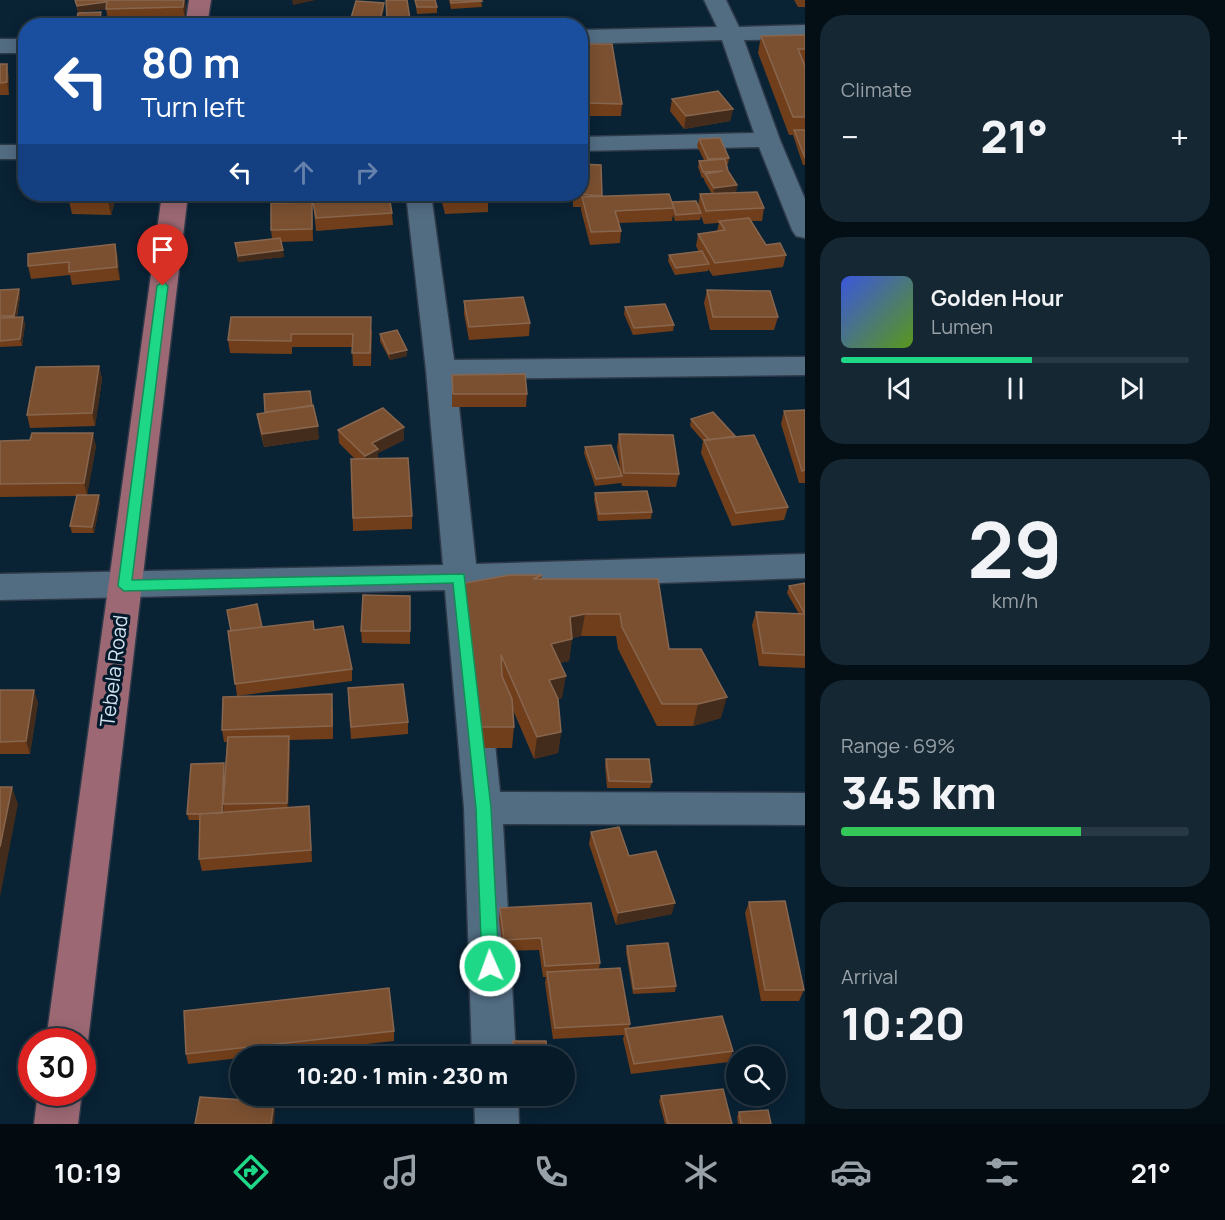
<!DOCTYPE html>
<html lang="en">
<head>
<meta charset="utf-8">
<style>
	:root { --surface:#071a27; --page:#152733; --text:#f1f3f6; --muted:#98a1a7; --line:#283844; --accent:#1ed888 }
	body { margin:0; font-family:Manrope,sans-serif; background:var(--page); color:var(--text); height:100vh; display:flex; flex-direction:column; font-size:22px; white-space:nowrap }
	* { box-sizing:border-box; margin:0 }
	p { font-size:20px; color:var(--muted) }
	.icon { flex:none; width:33px; height:33px; fill:none; stroke:currentColor; stroke-width:2; stroke-linecap:round; stroke-linejoin:round }
	.map { position:relative; flex:1; overflow:hidden }
	.details { display:flex; flex-direction:column; gap:15px; padding:15px; background:#040e15; width:420px }
	.details>* { flex:none }
	.hud { position:absolute; left:18px; top:18px; width:570px; height:183px; border-radius:24px; box-shadow:0 3px 15px #0003,0 0 0 2px var(--line); background:#1a4fa0; color:#fff; overflow:hidden }
	.controls { position:absolute; left:726px; top:1046px; display:grid; gap:12px }
	.controls a { display:grid; place-items:center; width:60px; height:60px; border-radius:50%; background:var(--surface); box-shadow:0 3px 15px #0003,0 0 0 2px var(--line); font-size:30px }
	.speed { position:absolute; left:18px; top:1028px; display:flex; gap:12px; font-size:30px; font-weight:700; text-align:center }
	.speed>* { display:grid; place-content:center; width:78px; height:78px; border-radius:50%; background:var(--surface); box-shadow:0 3px 15px #0003,0 0 0 2px var(--line); line-height:1 }
	.speed .limit { border:9px solid #d22; background:#fff; color:#111 }
	.pin { position:absolute; display:grid; place-items:center; width:51px; height:51px; color:#fff; margin:-62px -26px; border-radius:50% 50% 50% 0; rotate:-45deg; box-shadow:0 0 6px #0007 }
	.pin .icon { rotate:45deg }
	.me { position:absolute; width:66px; margin:-33px; rotate:358deg; stroke-linejoin:round; filter:drop-shadow(0 0 4px #0008) }
	.turn { display:flex; align-items:center; gap:21px; height:126px; padding:0 24px; font-size:27px }
	.turn .icon { width:78px; height:78px; stroke-width:2.5 }
	.turn b { display:block; font-size:42px; line-height:51px }
	.lanes { display:flex; align-items:center; height:57px; padding:0 24px; background:#0003; justify-content:center; gap:30px; direction:ltr }
	.lanes .off { opacity:.35 }
	.big { font-size:45px; font-weight:800; line-height:1.1 }
	.details .card { flex:1; display:flex; flex-direction:column; justify-content:center; gap:9px; min-width:0; padding:0 21px; border-radius:24px; background:var(--page) }
	.details .dial { align-items:center; gap:0 }
	.dial b { font-size:78px; line-height:1 }
	.song { display:flex; align-items:center; gap:18px }
	.cover { width:72px; height:72px; border-radius:9px; background:linear-gradient(135deg,hsl(230 70% 55%),hsl(90 70% 35%)) }
	.played { height:6px; border-radius:3px; background:linear-gradient(90deg,var(--accent) 55%,var(--line) 55%) }
	.keys { display:flex; justify-content:space-around; direction:ltr }
	.heat { display:flex; justify-content:space-between; align-items:center; font-size:33px; direction:ltr }
	.charge { height:9px; border-radius:4px; background:linear-gradient(90deg,#34c759 69%,var(--line) 0) }
	.trip { position:absolute; left:230px; top:1046px; width:345px; height:60px; border-radius:30px; background:var(--surface); box-shadow:0 3px 15px #0003,0 0 0 2px var(--line); font-weight:800; line-height:60px; text-align:center }
	.tabs { display:flex; height:96px; justify-content:space-around; align-items:center; background:#030a10; color:var(--muted) }
	.tabs .icon { width:42px; height:42px }
	.tabs .active { color:var(--accent) }
	.tabs b { font-size:27px; color:var(--text) }
	main { display:flex; flex:1; min-height:0 }
	.map>svg:first-child { display:block }
</style>
</head>
<body>
<main>
<div class="map">
<svg width="805" height="1124" viewBox="0 0 805 1124">
	<rect width="100%" height="100%" fill="#092234"/>
	<g fill="none" stroke-linecap="round" stroke-linejoin="round">
		<g stroke="#2e3a49" stroke-width="3">
			<path id="street" d="M704 0H726L739 27 805 25V39L744 40 780 140 805 199V238L796 236 792 230 759 147 580 151V137L754 133 722 40 580 44V30L717 27Z
				M0 39H26V53H0Z
				M0 145H26V159H0Z
				M406 194H431L454 360 805 357V375L456 379 476 564 805 554V578L479 589 500 792 805 793V825L503 824 516 1056H472L464 808 445 590 0 600V574L443 565 426 370Z
				M474 1095H518L519 1124H475Z"/>
		</g>
		<g stroke="#2e3a49" stroke-width="3">
			<path id="primary" d="M189 0H211L207 26H185Z
				M162 194H188L88 1041 82 1055V1041H46Z
				M38 1092H82L78 1124H34Z"/>
		</g>
		<use href="#street" fill="#526c82" fill-rule="evenodd"/>
		<use href="#primary" fill="#9b6873" fill-rule="evenodd"/>
	</g>
	<path fill="#703e1a" d="M75 0H105L106 5 107 0H185V19L108 21 106 9 78 12Z
		M386 0 410 19V25H387Z
		M415 0H435L437 7V13L417 14Z
		M449 0H481L482 7 451 9Z
		M794 0H805V7H798Z
		M384 9 380 26 351 24V18Z
		M102 18 101 24 78 25 77 19Z
		M805 35V165H803L793 135H789L758 53 761 36Z
		M580 50 622 104 621 116H586L580 71Z
		M0 64 9 76V95H0Z
		M672 99 733 109 730 121 684 129 670 111Z
		M699 139 729 158 728 164H727L728 171 737 185 736 192 726 193 764 208 762 221H751L766 245 786 255 783 267 713 276 708 269V271L675 275 668 261 669 255 699 252 696 246 698 234 717 231 719 223 704 224 701 216 700 220 675 221 673 215 672 221 619 223 621 231 620 243 590 245 581 210V207H573V194H580L601 165 602 197 672 202 698 205 700 194H712L704 180V178H702L698 167 699 161 704 160 697 146Z
		M72 194H117L111 215 72 214 69 201Z
		M440 194H487L488 199V212L445 214Z
		M312 202 313 241 281 242 284 257 238 262 235 243 272 239 271 230Z
		M313 202 392 213 393 225 316 231Z
		M115 244 120 280 72 285 70 275 31 279 28 266Z
		M19 289 20 296 17 317H23L25 324 22 346 0 347V290Z
		M707 290 778 317 774 330H710L704 303Z
		M464 301 530 323 529 336 469 340 464 314Z
		M625 307 674 325 673 331 633 335 624 314Z
		M231 317 372 330 371 366H353L352 347H292V354L230 353 228 340Z
		M380 334 407 356 390 360 380 341Z
		M99 366 102 379 95 426 30 428 27 415Z
		M452 375 527 394 526 407H452Z
		M312 406 319 439 264 447 259 427 257 414Z
		M805 410V483H799L781 424 784 411Z
		M691 419 735 437 788 507 784 520 732 526 701 453 703 441 690 426Z
		M338 430 404 440 378 453V458L412 516V529L353 531 351 459H355L339 443Z
		M619 434 679 474 676 487 622 486 621 482V483L595 486 584 453 585 447 620 469 617 447Z
		M0 441 96 446 87 495 100 502 94 533H72L70 526 77 496 0 497Z
		M595 493 652 512 651 519 598 521 594 499Z
		M542 575 541 579H658L669 649 721 718 693 726H657L618 649 616 636H581L572 638 569 661 559 663 562 698 558 699 561 732 558 753 534 759 513 710 514 727 512 748H477L469 728 463 605 465 583Z
		M805 583V668L759 666 752 625 756 612 799 614 787 593 789 586Z
		M410 596V644L362 643 361 631Z
		M262 627 314 630 352 669V681L237 696 228 631Z
		M0 690 38 702 30 754H0Z
		M348 700 408 722V734L351 739Z
		M333 707V739L289 740 290 749 288 808 310 818 312 862 202 871 199 859 200 820H189L187 814 224 763 225 769 227 742H224L222 730Z
		M606 759 652 782 650 788H607L605 765Z
		M591 832 629 856 672 914 616 925 589 844Z
		M749 902 804 990 799 1001H761L745 913Z
		M500 908 600 963 599 969 630 1024 629 1028 733 1051 729 1062 631 1074 623 1039 624 1035 553 1039 545 983 546 977H543L539 950 503 951 499 919Z
		M627 946 676 986 675 992 633 994 626 952Z
		M394 1031V1041L260 1056H240V1058L188 1064 186 1054Z
		M661 1096 732 1124H665L659 1101Z
		M739 1112 771 1124H738L737 1117Z"/>
	<path fill="#432c1b" d="M184 0H185L186 5 185 19 183 7Z
		M292 0H316L293 5Z
		M106 2 107 9 78 12 77 6Z
		M384 3V9L380 26V19Z
		M7 64 9 76V95L7 82Z
		M733 109 730 121 684 129 686 116Z
		M737 185 736 192 713 195 714 188Z
		M111 194H117L111 215 108 202Z
		M115 244 118 257 120 280 117 267Z
		M283 250 284 257 238 262V256Z
		M19 289 20 296 16 322 14 316Z
		M23 317 25 324 22 346 20 339Z
		M407 350V356L390 360 389 354Z
		M99 366 102 379 95 426 92 413Z
		M318 426 319 439 264 447 262 434Z
		M404 427V440L378 453V462L365 469V456L372 443Z
		M93 433 96 446 87 496 84 483Z
		M99 495 100 502 94 533 92 527Z
		M585 614 581 636 567 639 570 617Z
		M572 639 569 661 548 666 551 644Z
		M566 676 562 698 546 702 549 680Z
		M34 690 38 702 30 754 26 741Z
		M727 697 721 718 693 726 698 704Z
		M561 732 558 753 534 759 537 737Z
		M289 736 290 749 288 815 287 803Z
		M224 763 225 769 223 819 222 813Z
		M12 787 18 804 0 897V847Z
		M675 903 672 914 616 925 618 913Z
		M274 1102 275 1112 274 1124H271Z"/>
	<path fill="#7b5031" stroke="#88664e" stroke-width="1.5" d="M75 0H105L106 2 77 6Z
		M107 0H184L183 7 106 9Z
		M386 0H407L410 19H387Z
		M415 0H435L437 7H417Z
		M451 0H481L482 1 451 3Z
		M356 1 384 3 380 19 351 18Z
		M101 12 100 18 77 19 78 13Z
		M805 35V49H798L805 66V117H793L761 36Z
		M580 44H612L622 104 588 103 580 50Z
		M0 64H7V82L0 83Z
		M718 91 733 109 686 116 672 99Z
		M794 130H805V158Z
		M720 138 729 158 708 159 699 139Z
		M725 159 728 171 737 185 714 188 705 174 723 171 703 172 699 161Z
		M580 164 601 165 602 196 575 194H580Z
		M757 192 764 208 706 211 700 194Z
		M72 194H111L108 202 69 201Z
		M443 194H487L488 199 445 202Z
		M669 194 674 208 615 211 621 231 591 232 582 197Z
		M389 196 392 213 316 218 313 202Z
		M696 201 701 213 676 215 672 202Z
		M312 202V229L271 230V203Z
		M749 218 766 245 780 243 786 255 715 263 698 234 725 230 719 221Z
		M280 238 283 250 238 256 235 243Z
		M115 244 117 267 69 272V262L28 266V254Z
		M702 251 709 264 676 268 669 255Z
		M19 289 14 316H0V290Z
		M707 290 770 291 778 317H713Z
		M523 297 530 323 469 327 464 301Z
		M665 304 674 325 634 328 625 307Z
		M23 317 20 339 0 341V318Z
		M231 317H371L370 353H352L353 334H291V341L228 340Z
		M397 330 407 350 389 354 380 334Z
		M99 366 92 413 27 415 36 367Z
		M525 374 527 394H453L452 375Z
		M310 391 312 406 265 412 264 394Z
		M313 405 318 426 262 434 257 414Z
		M383 408 404 427 372 443 378 449 365 456 338 430Z
		M805 410V470L802 471 784 411Z
		M713 412 735 436 709 440 691 419Z
		M32 433H93L84 483 0 484V441L30 440Z
		M619 434 673 435 679 474 624 473Z
		M754 435 788 507 736 513 704 440Z
		M611 445 622 476 596 479 585 447Z
		M408 458 412 516 353 518 351 459Z
		M647 491 652 512 599 514 595 493Z
		M77 495H99L92 527 70 526Z
		M510 575H542L533 579H658L669 649H701L727 697 698 704H662L622 627 620 614H585L570 617 572 639 551 644 566 676 549 680 558 699 561 732 537 737 501 655 502 676 512 699 514 727H478L470 707 465 583Z
		M805 583V614L789 586Z
		M363 595 410 596V631H361Z
		M257 604 262 627 231 631 227 610Z
		M756 612 805 614V655L763 653Z
		M313 621 314 630 343 626 352 669 235 684 228 631Z
		M403 684 408 722 351 727 348 688Z
		M0 690H34L26 741 0 742Z
		M332 694V726L222 730 223 697Z
		M289 736 287 803 223 804 228 737Z
		M606 759H649L652 782 609 781Z
		M224 763 222 813 187 814 191 764Z
		M0 787H12L0 847Z
		M309 806 311 850 199 859 200 814Z
		M619 827 629 856 656 851 675 903 618 913 591 832Z
		M785 901 804 990H765L749 902Z
		M591 903 600 963 545 966 541 938 504 940 500 908Z
		M668 943 676 986 634 989 627 946Z
		M620 968 630 1024 555 1028 547 972Z
		M389 988 394 1031 186 1054 184 1011Z
		M722 1016 733 1051 634 1064 625 1029Z
		M513 1041H546L547 1056H514Z
		M723 1089 732 1124H668L661 1096Z
		M200 1097 274 1102 271 1124H195Z
		M768 1110 771 1124H741L739 1112Z"/>
	<path fill="#1ed888" stroke="#148c58" stroke-width="1.5" d="M163 282 168 286 132 580 464 574 491 808 499 966 496 972 490 974 484 972 482 966 476 808 453 583 124 591 118 586 157 286Z"/>
	<g text-anchor="middle" stroke-width="6" stroke-linejoin="round" paint-order="stroke">
		<g font-size="20" fill="#d2e1ed" stroke="#01192a">
			<text transform="translate(114 671) rotate(-83)" y="7">Tebela Road</text>
		</g>
	</g>
</svg>
<div class="controls">
<a><svg class="icon" aria-label="search" viewBox="0 0 24 24"><circle cx="10" cy="10" r="6"/><path d="M15 15l6 6"/></svg></a>
</div>
<div class="speed"><div class="limit">30</div></div>
<div class="pin" style="left:163px;top:286px;background:#d93025"><svg class="icon" aria-label="arrive" viewBox="0 0 24 24"><path d="M6 21V4h12l-3 4 3 4H6"/></svg></div>
<svg class="me" style="left:490px;top:966px" viewBox="-20 -20 40 40"><circle r="17" fill="#1ed888" stroke="#fff" stroke-width="3"/><path d="M0-11L8 9 0 5-8 9z" fill="#fff"/></svg>
<div class="trip">10:20 · 1 min · 230 m</div>
<div class="hud">
<div class="turn"><svg class="icon" aria-label="left" viewBox="0 0 24 24"><path d="M17 20v-9H6M10 6l-5 5 5 5"/></svg><div><b>80 m</b>Turn left</div></div>
<div class="lanes"><svg class="icon" aria-label="left" viewBox="0 0 24 24"><path d="M17 20v-9H6M10 6l-5 5 5 5"/></svg><svg class="icon off" aria-label="ahead" viewBox="0 0 24 24"><path d="M12 20V5M6 11l6-6 6 6"/></svg><svg class="icon off" aria-label="right" viewBox="0 0 24 24"><path d="M7 20v-9h11M14 6l5 5-5 5"/></svg></div>
</div>
</div>
<section class="details">
<div class="card"><p>Climate</p>
<div class="heat"><a>−</a><b class="big">21°</b><a>+</a></div>
</div>
<div class="card">
<div class="song"><i class="cover"></i><div><b>Golden Hour</b><p>Lumen</p></div></div>
<div class="played"></div>
<div class="keys"><svg class="icon" aria-label="previous" viewBox="0 0 24 24"><path d="M18 5L8 12l10 7zM5 5v14"/></svg><svg class="icon" aria-label="pause" viewBox="0 0 24 24"><path d="M8 5v14M16 5v14"/></svg><svg class="icon" aria-label="next" viewBox="0 0 24 24"><path d="M6 5l10 7-10 7zM19 5v14"/></svg></div>
</div>
<div class="card dial"><b>29</b><p>km/h</p></div>
<div class="card"><p>Range · 69%</p><b class="big">345 km</b><div class="charge"></div></div>
<div class="card"><p>Arrival</p><b class="big">10:20</b></div>
</section>
</main>
<nav class="tabs">
<b>10:19</b>
<svg class="icon active" aria-label="directions" viewBox="0 0 24 24"><path d="M12 3l9 9-9 9-9-9zM9 14v-3h6M13 9l2 2-2 2"/></svg>
<svg class="icon" aria-label="music" viewBox="0 0 24 24"><path d="M9 18V5l10-2v13"/><circle cx="6" cy="18" r="3"/><circle cx="16" cy="16" r="3"/></svg>
<svg class="icon" aria-label="phone" viewBox="0 0 24 24"><path d="M5 4h4l2 5-3 2q2 4 5 5l2-3 5 2v4C11 20 4 13 5 4z"/></svg>
<svg class="icon" aria-label="climate" viewBox="0 0 24 24"><path d="M12 3v18M4 7l16 10M4 17L20 7"/></svg>
<svg class="icon" aria-label="car" viewBox="0 0 24 24"><path d="M5 17H2v-5l4-1 3-4h7l3 4 3 1v5h-3M9 17h6M6 11h13"/><circle cx="7" cy="17" r="2"/><circle cx="17" cy="17" r="2"/></svg>
<svg class="icon" aria-label="filters" viewBox="0 0 24 24"><path d="M4 7h16M4 17h16"/><circle cx="9" cy="7" r="2"/><circle cx="15" cy="17" r="2"/></svg>
<b>21°</b>
</nav>
</body>
</html>
